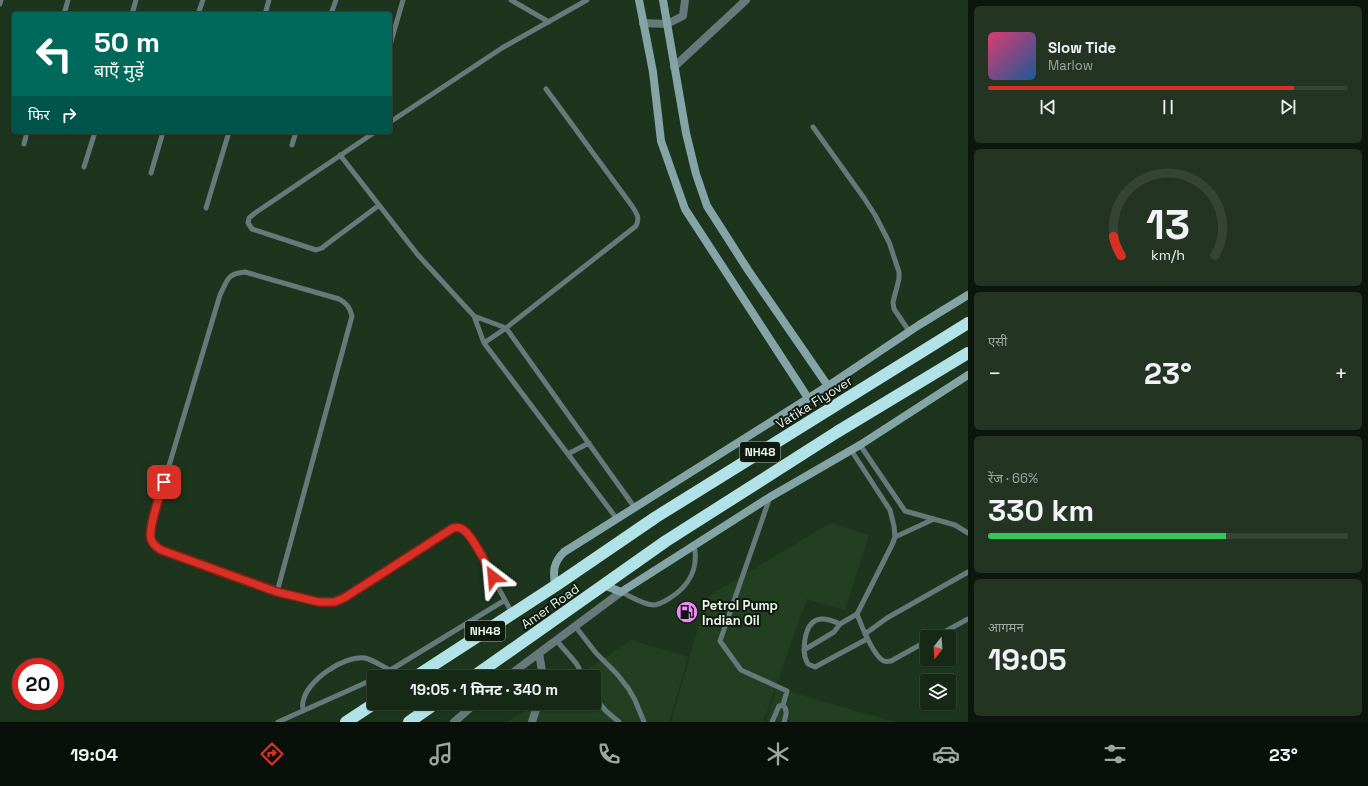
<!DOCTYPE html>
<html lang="hi">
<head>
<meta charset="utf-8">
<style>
	:root { --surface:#162816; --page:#233423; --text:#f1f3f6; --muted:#9ea6a1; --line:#354435; --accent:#d93025 }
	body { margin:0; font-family:"Space Grotesk","Noto Sans Devanagari",sans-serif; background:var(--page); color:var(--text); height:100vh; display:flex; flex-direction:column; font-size:15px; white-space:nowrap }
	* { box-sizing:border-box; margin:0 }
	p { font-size:13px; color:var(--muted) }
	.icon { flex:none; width:22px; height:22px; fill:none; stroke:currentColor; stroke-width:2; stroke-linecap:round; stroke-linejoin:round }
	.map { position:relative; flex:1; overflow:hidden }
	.side { display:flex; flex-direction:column; gap:6px; padding:6px; background:#0c160c; width:400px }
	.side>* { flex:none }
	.top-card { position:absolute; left:12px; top:12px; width:380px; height:122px; border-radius:4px; box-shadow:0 1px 3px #0004,0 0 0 1px var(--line); background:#00695c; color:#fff; overflow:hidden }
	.needle { width:26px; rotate:197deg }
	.tools { position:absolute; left:920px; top:630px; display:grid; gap:8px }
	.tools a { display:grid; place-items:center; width:36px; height:36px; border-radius:4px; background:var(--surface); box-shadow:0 1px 3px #0004,0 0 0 1px var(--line); font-size:20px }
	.speed { position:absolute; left:12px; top:658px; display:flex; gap:8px; font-size:20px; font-weight:700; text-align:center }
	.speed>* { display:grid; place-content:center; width:52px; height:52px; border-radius:50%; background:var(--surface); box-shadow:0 1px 3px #0004,0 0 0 1px var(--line); line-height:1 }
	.speed .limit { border:6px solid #d22; background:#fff; color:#111 }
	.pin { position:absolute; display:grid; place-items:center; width:34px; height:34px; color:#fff; margin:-17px; border-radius:8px; box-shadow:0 2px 6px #0006 }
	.me { position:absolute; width:44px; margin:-22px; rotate:331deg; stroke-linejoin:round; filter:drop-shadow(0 0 3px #0008) }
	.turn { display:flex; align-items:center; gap:14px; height:84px; padding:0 16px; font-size:18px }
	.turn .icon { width:52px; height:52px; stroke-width:2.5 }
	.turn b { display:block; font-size:28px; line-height:34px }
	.then { display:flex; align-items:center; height:38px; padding:0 16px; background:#0003; gap:8px; font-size:15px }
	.big { font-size:30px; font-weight:700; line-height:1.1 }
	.side .card { flex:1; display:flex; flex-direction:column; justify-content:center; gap:6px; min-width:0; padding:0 14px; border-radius:6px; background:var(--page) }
	.side .dial { align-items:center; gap:0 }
	.dial svg { height:104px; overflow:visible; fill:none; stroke:var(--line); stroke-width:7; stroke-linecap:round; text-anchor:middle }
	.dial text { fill:var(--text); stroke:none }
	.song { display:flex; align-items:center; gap:12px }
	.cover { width:48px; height:48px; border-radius:6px; background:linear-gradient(135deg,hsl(340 70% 55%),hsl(210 70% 35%)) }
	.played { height:4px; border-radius:2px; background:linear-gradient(90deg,var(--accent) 85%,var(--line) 85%) }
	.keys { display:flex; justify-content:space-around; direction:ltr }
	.heat { display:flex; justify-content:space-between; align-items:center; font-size:22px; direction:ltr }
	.charge { height:6px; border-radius:3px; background:linear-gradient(90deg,#34c759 66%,var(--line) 0) }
	.trip { position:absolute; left:367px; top:670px; width:234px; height:40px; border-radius:4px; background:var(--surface); box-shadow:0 1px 3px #0004,0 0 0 1px var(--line); font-weight:700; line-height:40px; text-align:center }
	.tabs { display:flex; height:64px; justify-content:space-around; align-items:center; background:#091009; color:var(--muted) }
	.tabs .icon { width:28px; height:28px }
	.tabs .on { color:var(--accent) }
	.tabs b { font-size:18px; color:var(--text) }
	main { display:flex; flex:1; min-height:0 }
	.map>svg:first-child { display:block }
</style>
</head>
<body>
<main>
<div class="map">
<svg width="968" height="722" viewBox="0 0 968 722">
	<rect width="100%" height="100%" fill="#1d351d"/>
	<path fill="#223f22" d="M830 523 869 535 845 610 807 599 763 722H671L707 597Z
		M631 640 688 657 669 722H508L536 703H594V677H576Z
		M777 688 894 722H766Z"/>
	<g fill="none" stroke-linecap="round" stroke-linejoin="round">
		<path stroke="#66797b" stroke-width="5" d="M511 0 549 22
			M0 4 1 0
			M64 14 68 0
			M132 14 136 0
			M198 14 203 0
			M265 14 269 0
			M331 14 336 0
			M390 45 403 0
			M390 122 502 48 587 0
			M813 127 864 198 875 215 889 242 899 272V279L893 302 894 309 909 331
			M375 132 255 213 249 218 248 223 252 229 316 250 322 248 327 244 378 206
			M24 144 27 132
			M292 145 296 132
			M340 155 418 255 474 316 484 343 617 519
			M84 167 95 132
			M151 173 163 132
			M206 208 229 132
			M474 316 506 328 635 508
			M484 343 506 328 636 226C640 217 637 214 632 206L546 89
			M860 445 905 511 955 525 968 533
			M851 450 890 510 894 526 895 537 892 545 857 614C861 625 874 657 884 661 886 662 889 661 891 661L927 641
			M568 454 589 443
			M770 497 720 641 741 670 787 691 783 705
			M895 537 934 519
			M277 592 352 316C350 308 347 303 339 299L245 272C226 274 228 280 220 295L151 526C150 539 150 543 161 550L277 592 319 602 333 601 344 598 453 528C465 528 468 535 474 543L512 613
			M621 592C630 596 642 604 653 605 659 605 665 601 670 598 689 586 699 568 694 545
			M840 624C821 615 809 617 805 639 804 648 803 656 808 664L815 667 867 639
			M575 626 596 653 617 674 628 688 635 700 644 722
			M865 634 887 618 968 572
			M935 637 968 619
			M556 640 576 663 584 677
			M804 650 834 632 840 624 857 614
			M379 677 505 600
			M594 697 606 711 619 722
			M303 711C303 708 302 705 303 702 306 681 344 655 365 658 373 660 382 666 390 670
			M278 722 374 679
			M772 722 779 706 783 705C788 710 786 716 784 722"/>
		<path stroke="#66797b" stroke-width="8" d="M643 23 667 24 683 16 685 0
			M674 67 746 0
			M539 653 543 677
			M507 677 621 592
			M454 722 476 703
			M532 722 538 703"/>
		<path stroke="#84a4a7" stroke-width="8" d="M639 0 653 72 661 141 685 209 808 398
			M663 0 686 133 696 174 707 206 748 270 828 386
			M604 585 621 592 770 497 860 445 968 375
			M555 586C553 571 553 563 564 552L828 386 919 325 968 295"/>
		<path stroke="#b1e2e7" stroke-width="12" d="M415 677 555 586 656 517 968 323
			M473 677 666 541 837 432 968 353
			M346 722 375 703
			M409 722 436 703"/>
	</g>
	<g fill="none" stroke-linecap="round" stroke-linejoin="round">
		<g stroke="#8d1f18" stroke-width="10">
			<path id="route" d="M164 482C160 495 148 528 151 539 152 544 157 547 161 550L277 592 319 602H334L344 598 453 528C455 528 458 527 460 528 471 531 487 566 493 577"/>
		</g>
		<use href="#route" stroke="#d93025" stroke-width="7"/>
	</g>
	<defs>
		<g id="fuel-disc" transform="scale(1.15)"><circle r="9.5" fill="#ee8bf8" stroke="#0f190f"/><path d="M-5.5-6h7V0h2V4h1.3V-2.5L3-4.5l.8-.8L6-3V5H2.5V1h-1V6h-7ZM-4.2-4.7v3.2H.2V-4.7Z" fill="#111"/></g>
	</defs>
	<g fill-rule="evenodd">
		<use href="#fuel-disc" x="687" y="612"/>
	</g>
	<g text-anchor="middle" stroke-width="4" stroke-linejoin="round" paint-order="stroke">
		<g fill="#0f190f" stroke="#a6b3a5" stroke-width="1">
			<rect x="740" y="442" width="40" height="20" rx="3"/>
			<rect x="465" y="621" width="40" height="20" rx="3"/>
		</g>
		<g font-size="12" font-weight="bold" fill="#e6f5e5">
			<text x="760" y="456">NH48</text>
			<text x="485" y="635">NH48</text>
		</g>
		<g font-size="13" fill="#e6f5e5" stroke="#0f190f">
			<text transform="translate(814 402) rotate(-32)" y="5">Vatika Flyover</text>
			<text transform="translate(550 606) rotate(-35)" y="5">Amer Road</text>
		</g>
		<g font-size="13" font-weight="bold" fill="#e6f5e5" stroke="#0f190f" text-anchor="start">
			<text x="702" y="610">Petrol Pump<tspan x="702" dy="15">Indian Oil</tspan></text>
		</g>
	</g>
</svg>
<div class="tools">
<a><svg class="needle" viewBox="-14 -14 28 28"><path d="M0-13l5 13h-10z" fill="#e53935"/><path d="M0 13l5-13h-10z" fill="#9ea6a1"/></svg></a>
<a><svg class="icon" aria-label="layers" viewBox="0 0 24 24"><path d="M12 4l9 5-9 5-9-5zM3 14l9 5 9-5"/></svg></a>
</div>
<div class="speed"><div class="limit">20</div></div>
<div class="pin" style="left:164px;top:482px;background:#d93025"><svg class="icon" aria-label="arrive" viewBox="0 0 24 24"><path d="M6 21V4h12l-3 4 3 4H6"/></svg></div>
<svg class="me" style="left:493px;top:577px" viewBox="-20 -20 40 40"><path d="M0-17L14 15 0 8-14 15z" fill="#d93025" stroke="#fff" stroke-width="4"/></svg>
<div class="trip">19:05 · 1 मिनट · 340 m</div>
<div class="top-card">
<div class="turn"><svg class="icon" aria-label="left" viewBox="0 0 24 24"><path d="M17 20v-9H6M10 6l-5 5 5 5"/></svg><div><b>50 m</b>बाएँ मुड़ें</div></div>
<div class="then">फिर<svg class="icon" aria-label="right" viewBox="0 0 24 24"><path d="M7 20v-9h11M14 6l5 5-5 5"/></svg></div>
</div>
</div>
<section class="side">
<div class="card">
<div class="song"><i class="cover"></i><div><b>Slow Tide</b><p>Marlow</p></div></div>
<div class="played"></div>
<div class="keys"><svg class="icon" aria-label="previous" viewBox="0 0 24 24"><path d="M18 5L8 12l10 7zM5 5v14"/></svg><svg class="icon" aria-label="pause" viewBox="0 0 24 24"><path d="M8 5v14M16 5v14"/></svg><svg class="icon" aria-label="next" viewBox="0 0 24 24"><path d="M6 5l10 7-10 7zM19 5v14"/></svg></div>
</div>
<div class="card dial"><svg viewBox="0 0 100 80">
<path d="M14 69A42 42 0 1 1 86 69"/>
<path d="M14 69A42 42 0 0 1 8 54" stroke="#d93025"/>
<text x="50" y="56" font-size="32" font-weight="700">13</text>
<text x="50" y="72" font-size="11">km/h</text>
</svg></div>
<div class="card"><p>एसी</p>
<div class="heat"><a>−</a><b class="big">23°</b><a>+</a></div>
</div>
<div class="card"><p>रेंज · 66%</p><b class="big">330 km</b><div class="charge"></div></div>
<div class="card"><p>आगमन</p><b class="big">19:05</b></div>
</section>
</main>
<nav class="tabs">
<b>19:04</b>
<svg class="icon on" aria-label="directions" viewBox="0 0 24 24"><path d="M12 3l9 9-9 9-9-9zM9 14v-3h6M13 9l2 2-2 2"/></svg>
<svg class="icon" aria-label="music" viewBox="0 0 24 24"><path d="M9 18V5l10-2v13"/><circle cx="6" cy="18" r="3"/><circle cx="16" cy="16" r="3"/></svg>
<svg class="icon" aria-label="phone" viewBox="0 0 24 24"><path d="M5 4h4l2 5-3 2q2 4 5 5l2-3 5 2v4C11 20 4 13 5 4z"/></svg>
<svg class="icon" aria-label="climate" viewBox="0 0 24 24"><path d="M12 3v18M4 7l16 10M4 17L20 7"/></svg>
<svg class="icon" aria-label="car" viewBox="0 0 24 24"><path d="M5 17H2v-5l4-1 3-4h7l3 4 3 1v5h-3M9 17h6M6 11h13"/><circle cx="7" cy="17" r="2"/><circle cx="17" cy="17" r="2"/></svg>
<svg class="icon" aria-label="filters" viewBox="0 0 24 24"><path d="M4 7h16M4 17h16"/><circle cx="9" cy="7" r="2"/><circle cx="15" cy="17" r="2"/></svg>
<b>23°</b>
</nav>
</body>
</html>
